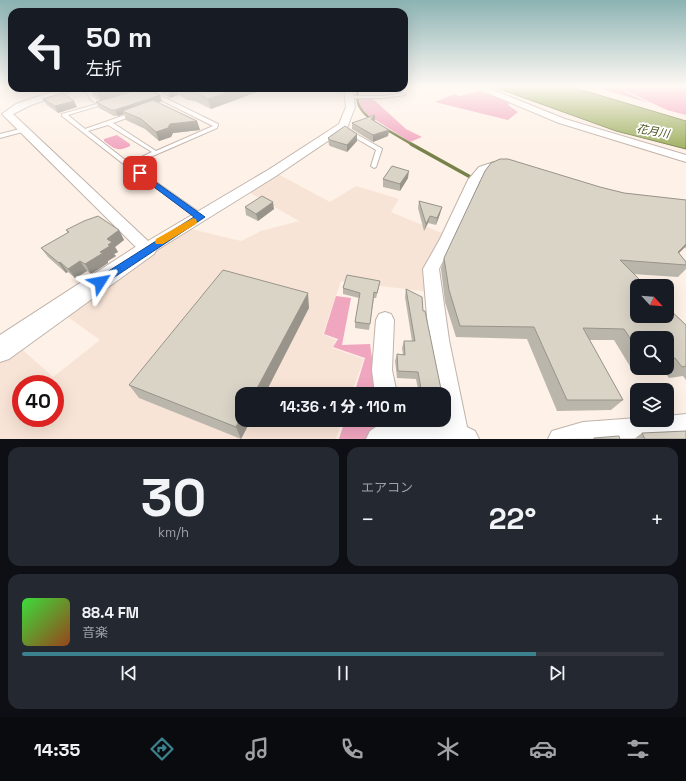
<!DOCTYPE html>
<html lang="ja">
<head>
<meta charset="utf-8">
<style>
	:root { --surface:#171b24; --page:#242831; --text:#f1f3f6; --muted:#9ea1a6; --line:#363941; --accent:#3c828e }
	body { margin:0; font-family:"Space Grotesk","Noto Sans JP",sans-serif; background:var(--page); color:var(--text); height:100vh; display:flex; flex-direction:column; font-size:15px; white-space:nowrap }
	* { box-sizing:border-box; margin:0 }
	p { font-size:13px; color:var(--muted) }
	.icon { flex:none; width:22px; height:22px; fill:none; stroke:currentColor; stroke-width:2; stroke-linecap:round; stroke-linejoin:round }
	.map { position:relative; height:439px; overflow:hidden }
	.details { display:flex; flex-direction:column; gap:8px; padding:8px; background:#0d0f14; flex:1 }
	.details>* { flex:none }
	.banner { position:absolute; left:8px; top:8px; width:400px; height:84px; border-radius:12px; box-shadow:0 4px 16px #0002; background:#171b24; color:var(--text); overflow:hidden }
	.needle { width:26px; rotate:116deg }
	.fabs { position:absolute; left:630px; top:279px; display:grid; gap:8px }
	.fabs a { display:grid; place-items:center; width:44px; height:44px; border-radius:8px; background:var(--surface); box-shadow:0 4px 16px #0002; font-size:20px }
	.speed { position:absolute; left:12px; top:375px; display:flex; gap:8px; font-size:20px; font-weight:700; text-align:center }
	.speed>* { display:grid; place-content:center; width:52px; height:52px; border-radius:50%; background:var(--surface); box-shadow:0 4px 16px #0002; line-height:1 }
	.speed .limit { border:6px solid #d22; background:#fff; color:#111 }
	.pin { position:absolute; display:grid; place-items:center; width:34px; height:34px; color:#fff; margin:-17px; border-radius:8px; box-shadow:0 2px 6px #0006 }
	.me { position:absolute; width:44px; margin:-22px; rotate:56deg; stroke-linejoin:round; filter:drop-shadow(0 0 3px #0008) }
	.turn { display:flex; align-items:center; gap:14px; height:84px; padding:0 12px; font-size:18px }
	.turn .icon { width:52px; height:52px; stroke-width:2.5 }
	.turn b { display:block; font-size:28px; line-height:34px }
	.big { font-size:30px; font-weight:800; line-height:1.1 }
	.details .widget { flex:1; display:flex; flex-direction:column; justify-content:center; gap:6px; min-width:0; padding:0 14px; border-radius:12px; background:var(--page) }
	.details .dial { align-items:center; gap:0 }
	.dial b { font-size:52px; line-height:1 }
	.song { display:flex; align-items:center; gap:12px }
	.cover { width:48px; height:48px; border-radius:6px; background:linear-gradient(135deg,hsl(120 70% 55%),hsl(20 70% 35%)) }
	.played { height:4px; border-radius:2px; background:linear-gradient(90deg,var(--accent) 80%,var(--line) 80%) }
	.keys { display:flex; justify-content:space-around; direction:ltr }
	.heat { display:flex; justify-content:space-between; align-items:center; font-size:22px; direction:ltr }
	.details .tiles { flex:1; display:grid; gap:8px; grid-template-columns:1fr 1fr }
	.widget:last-child { grid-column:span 2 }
	.trip { position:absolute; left:235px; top:387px; width:216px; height:40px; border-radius:12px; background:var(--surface); box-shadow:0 4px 16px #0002; font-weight:800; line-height:40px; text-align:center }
	.tab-bar { display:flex; height:64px; justify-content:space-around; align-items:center; background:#090b0e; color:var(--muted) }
	.tab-bar .icon { width:28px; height:28px }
	.tab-bar .on { color:var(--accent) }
	.tab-bar b { font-size:18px; color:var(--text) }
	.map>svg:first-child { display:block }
</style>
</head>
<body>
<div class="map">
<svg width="686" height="439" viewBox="0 0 686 439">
	<rect width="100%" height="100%" fill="#fef1e7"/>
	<path fill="#f8e4d6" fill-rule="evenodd" d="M276 173 330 202 356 186 399 199 391 212 444 234 429 292 341 281 323 334 336 340 332 348 364 359 351 394H242V420H342L336 439H0V356L16 344 53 377 100 340 61 312 187 228 241 241 261 231 299 221 247 191ZM21 384H55V418H21Z"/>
	<path fill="#f1a6c0" d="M595 87H615L649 103Z
		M479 91 509 101 508 105 518 112 508 120 435 102 455 94 460 96Z
		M372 98 406 129 422 137 410 142 368 115 361 108 359 99Z
		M117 135 130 144V146C117 152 115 149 104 141V139Z
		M336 296 351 298 342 345 370 344 377 394H354L365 358 333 347 338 339 324 334Z
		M345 420H380L382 430 365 439H339Z"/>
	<path fill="#f6a2bf" d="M618 87H686V115L667 110Z"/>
	<path fill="#a1b264" stroke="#77814a" d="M494 87H572L686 121V149L616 131Z"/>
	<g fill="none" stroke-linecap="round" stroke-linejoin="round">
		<path stroke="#77814a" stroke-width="2.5" d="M358 88C355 103 360 111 372 120
			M384 128 413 145"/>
		<path stroke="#77814a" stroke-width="3.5" d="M411 144 474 179"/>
		<g stroke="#c0b3aa" stroke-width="2">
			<path id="lane" d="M79 88H84L92 92 93 96 101 103 106 102 108 103 68 115 85 129 131 113H135V115L113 123 156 151 213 126 151 95V93H155L218 124V125L217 128 132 165 203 215 204 217 203 219H199L126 166 62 116V114L97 104 89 98 88 94ZM108 125 152 152 129 163 88 131Z
				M150 88H156L141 93 139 92Z
				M403 93 405 94V95L383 98H351L349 97 351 96H383Z
				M24 128 27 130 26 131 0 138V134Z
				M349 130 381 148 382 149 376 167 374 168 371 166 376 150 347 133 346 132Z"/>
		</g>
		<g stroke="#c0b3aa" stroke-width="2">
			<path id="street" d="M473 87H486L565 119 686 155V162L559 123Z
				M63 88H75L74 90 31 105 13 114 148 241 268 170 339 124 346 107 344 88H352L355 107 347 128 276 176 152 253 147 254 142 253 2 114 16 104Z
				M494 162 510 163 512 165 510 167 496 168 487 173 480 181 454 239 439 269 449 340 467 427 475 431 479 439H366L370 431 386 420 443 421 444 420V394H439L429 340 423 269 440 239 468 180 479 167Z
				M385 312 391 314 394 320 392 370 397 394H375L372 370 376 320 379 314Z
				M686 414V436L676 438 548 439 552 431 583 422 637 418V420H667V416Z"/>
		</g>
		<g stroke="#c0b3aa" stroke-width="2">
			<path id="secondary" d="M147 242 154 244 157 249 154 254 9 359 0 362V335L140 244Z"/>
		</g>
		<use href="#lane" fill="#fff" fill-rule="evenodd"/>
		<use href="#street" fill="#fff" fill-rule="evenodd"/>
		<use href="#secondary" fill="#fff" fill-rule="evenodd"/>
	</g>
	<path fill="#bbb6ab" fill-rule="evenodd" d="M91 88H145L162 101 157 102 197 121 200 130 173 133 171 137 159 141 145 129 126 120 124 114 118 116H114L99 108 96 102 100 100 94 95Z
		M154 88H267L211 109 195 101 188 100 178 95 170 98 155 90Z
		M43 99 77 107 58 113 47 105Z
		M375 115V121L389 130 388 136 373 142 352 129V123Z
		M328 138 357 141 347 152 330 146 329 145Z
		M408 178 400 191 383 187V179Z
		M600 187 624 193 686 200V249L685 247 679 253 686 262V269L678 277 633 274 686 325V380L683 376 669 378 662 369 631 368 614 340H589L623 400 611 410 557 411 527 339 456 337 445 302 441 269 444 258ZM637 338H667V368H637Z
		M419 201 442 207 440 214 436 225 428 223 424 231 418 208Z
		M245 207 274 209 258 221 246 215Z
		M66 230H119L124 240 115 247 118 252 114 254 116 256 108 261V263L91 274 87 271 75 278 68 272 66 273 48 257 41 248 68 233Z
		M380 281 376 298H374L369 330 355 328V322L359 298 343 294V288Z
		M406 289 423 311 442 394H419L416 379 397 378 395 361 397 354 403 355 402 348 404 341H412L405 297Z
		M309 308 242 420H251L241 439 139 398 129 385Z
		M642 433 686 439H634Z"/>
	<path fill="#99948b" d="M108 88H145L101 101 97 91Z
		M167 88H176L178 95 170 98Z
		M239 88H267L211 109 208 99Z
		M160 95 162 101 127 113 122 111 124 114 118 116 115 110Z
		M74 101 77 107 58 113 55 106Z
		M375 115V122L371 119Z
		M197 121 200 130 173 133 171 137 159 141 156 132 170 124Z
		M389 130 388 136 373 142V135Z
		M357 134V141L347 152V145Z
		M409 171 408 178 400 191V184Z
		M273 202 274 209 258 221 256 214Z
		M442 207 440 214 436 225 437 218Z
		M430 216 428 223 424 231 426 224Z
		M119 230 124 240 115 247 118 252 114 254 116 256 108 261V263L91 274 85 264 100 252 108 245 107 239Z
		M686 244V246L669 263 678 252Z
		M80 261 87 271 75 278 68 269Z
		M60 262 68 272 66 273 59 263Z
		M380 281 379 287 376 298 377 293Z
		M308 293 309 308 265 394H254Z
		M242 415V420H251L241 439 236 427Z"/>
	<path fill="#dad4c7" stroke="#99948b" d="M93 88H108L97 91Z
		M144 88H145L160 95 115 110H111L96 102Z
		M180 88H239L208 99 192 91 185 90Z
		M63 93 74 101 55 106 43 99Z
		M153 100 197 121 170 124 168 128 156 132 141 119 122 111Z
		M375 115 371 119 389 130 373 135 352 123Z
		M345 126 357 134 347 145 330 140 328 138Z
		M500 159H508L600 187 624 193 686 200V244L678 252 686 262V265L620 260 646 286H637V316H667V307L686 325V366L682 367 675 358H667V338H637V349L624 329 583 328 623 400H567L534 327 460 326 449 290 444 258 485 171 491 163Z
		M392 166 409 171 400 184 383 179Z
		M262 196 273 202 256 214 245 207Z
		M419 201 442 207 437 218 430 216 426 224Z
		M98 216 119 230 107 239 112 242 108 245 110 246 100 252 103 253 85 264 80 261 68 269 60 262 59 263 41 248 69 232 66 230 84 221Z
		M223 270 308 293 254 394H242V415L236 427 129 385Z
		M347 275 380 281 377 293 374 292 370 324 355 322 360 293 343 288Z
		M406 289 422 297 423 311H425L442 394H422L418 372 398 371 397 354 405 355 404 341H415Z
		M686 431V439H645L642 433Z
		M619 436 620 439H594V438Z"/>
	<linearGradient id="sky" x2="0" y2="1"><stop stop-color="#8bb3b3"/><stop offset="0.58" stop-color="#fff9f4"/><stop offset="1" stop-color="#fff9f4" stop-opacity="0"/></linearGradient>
	<rect width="686" height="149" fill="url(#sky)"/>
	<path fill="#1a73e8" stroke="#114b97" d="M140 171 205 217 104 284 100 286 96 284 94 282 96 279 194 217 138 175 136 173Z"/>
	<path fill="#f59e0b" d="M193 218 196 219 197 222 196 224 163 244H156L155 242 156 239Z"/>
	<g text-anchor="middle" stroke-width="3.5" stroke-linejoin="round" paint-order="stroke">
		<g font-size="11" font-style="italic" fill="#465118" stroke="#fff">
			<text transform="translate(653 131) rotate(10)" y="4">花月川</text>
		</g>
	</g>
</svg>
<div class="fabs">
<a><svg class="needle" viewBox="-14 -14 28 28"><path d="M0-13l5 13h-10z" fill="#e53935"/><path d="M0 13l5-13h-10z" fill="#9ea1a6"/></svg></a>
<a><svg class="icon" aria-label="search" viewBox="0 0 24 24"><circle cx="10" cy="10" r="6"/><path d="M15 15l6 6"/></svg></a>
<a><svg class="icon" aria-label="layers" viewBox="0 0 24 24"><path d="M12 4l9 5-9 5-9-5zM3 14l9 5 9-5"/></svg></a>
</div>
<div class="speed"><div class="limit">40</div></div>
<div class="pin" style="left:140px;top:173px;background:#d93025"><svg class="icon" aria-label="arrive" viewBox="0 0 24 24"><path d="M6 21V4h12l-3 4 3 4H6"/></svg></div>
<svg class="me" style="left:100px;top:282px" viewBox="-20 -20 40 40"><path d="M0-17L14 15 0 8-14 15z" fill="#1a73e8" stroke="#fff" stroke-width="4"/></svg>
<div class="trip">14:36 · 1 分 · 110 m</div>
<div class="banner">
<div class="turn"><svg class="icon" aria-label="left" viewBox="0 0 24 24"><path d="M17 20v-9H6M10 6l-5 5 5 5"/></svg><div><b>50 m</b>左折</div></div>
</div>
</div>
<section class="details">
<div class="tiles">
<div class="widget dial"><b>30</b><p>km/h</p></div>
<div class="widget"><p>エアコン</p>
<div class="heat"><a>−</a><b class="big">22°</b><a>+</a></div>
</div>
<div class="widget">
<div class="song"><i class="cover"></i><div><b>88.4 FM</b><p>音楽</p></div></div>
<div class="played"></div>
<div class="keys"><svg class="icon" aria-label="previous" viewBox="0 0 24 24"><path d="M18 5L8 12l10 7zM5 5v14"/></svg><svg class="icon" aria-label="pause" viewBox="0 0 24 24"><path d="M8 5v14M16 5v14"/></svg><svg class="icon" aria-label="next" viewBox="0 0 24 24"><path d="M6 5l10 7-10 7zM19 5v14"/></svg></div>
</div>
</div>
</section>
<nav class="tab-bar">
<b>14:35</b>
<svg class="icon on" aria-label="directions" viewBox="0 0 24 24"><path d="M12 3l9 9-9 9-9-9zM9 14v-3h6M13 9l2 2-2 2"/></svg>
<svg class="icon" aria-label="music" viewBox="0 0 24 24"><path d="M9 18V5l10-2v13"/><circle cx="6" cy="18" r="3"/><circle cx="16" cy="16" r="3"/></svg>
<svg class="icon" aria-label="phone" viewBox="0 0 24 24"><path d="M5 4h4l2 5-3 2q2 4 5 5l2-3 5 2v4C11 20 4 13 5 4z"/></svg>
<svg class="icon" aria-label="climate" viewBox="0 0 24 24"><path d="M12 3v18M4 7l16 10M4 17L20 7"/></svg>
<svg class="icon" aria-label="car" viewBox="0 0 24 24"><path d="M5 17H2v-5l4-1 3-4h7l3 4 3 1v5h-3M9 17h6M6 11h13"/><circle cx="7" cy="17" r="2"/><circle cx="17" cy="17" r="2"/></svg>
<svg class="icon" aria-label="filters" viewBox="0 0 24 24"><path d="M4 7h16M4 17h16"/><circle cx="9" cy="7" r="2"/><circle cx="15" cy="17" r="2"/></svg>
</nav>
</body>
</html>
